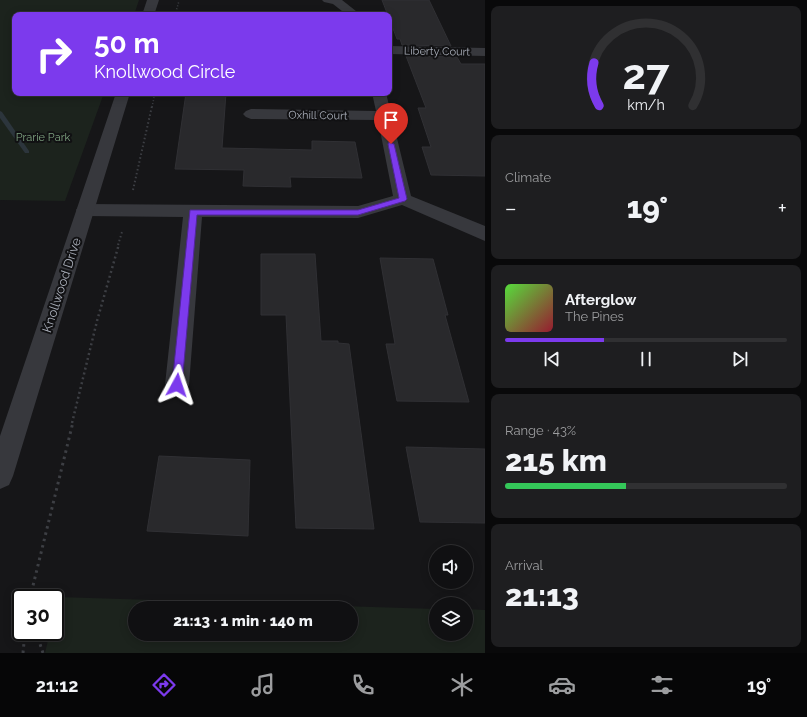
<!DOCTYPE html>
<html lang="en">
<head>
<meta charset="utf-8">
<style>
	:root { --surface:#101012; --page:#1e1e20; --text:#f1f3f6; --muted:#9c9d9f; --line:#303032; --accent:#7c3aed }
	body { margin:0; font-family:Raleway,sans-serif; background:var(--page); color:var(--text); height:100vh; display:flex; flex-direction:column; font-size:15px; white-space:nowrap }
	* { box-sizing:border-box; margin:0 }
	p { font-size:13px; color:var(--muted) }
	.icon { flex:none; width:22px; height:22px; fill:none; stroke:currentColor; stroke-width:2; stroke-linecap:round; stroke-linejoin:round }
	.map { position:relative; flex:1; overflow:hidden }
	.sheet { display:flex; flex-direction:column; gap:6px; padding:6px; background:#09090a; width:322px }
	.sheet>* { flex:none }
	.banner { position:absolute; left:12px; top:12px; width:380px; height:84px; border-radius:8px; box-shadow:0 2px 10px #0003,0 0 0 1px var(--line); background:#7c3aed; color:#fff; overflow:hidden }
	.buttons { position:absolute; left:429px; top:545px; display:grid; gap:8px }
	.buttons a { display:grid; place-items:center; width:44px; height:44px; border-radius:50%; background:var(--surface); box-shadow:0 2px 10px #0003,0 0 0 1px var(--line); font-size:20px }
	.speed { position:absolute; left:12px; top:589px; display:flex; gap:8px; font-size:20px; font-weight:700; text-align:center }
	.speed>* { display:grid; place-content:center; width:52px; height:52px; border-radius:50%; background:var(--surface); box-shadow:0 2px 10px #0003,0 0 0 1px var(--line); line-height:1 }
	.speed .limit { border:2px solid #111; border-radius:6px; background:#fff; color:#111 }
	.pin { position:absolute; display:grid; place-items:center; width:34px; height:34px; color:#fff; margin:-41px -17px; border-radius:50% 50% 50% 0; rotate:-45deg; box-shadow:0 0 4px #0007 }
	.pin .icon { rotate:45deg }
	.me { position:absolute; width:44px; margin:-22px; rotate:5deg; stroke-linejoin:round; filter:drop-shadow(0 0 3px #0008) }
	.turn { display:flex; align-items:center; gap:14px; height:84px; padding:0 16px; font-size:18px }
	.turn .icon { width:52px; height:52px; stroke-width:2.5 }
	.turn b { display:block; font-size:28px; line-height:34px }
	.big { font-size:30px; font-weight:800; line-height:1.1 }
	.sheet .widget { flex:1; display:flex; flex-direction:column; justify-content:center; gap:6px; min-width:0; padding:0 14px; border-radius:8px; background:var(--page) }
	.sheet .dial { align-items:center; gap:0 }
	.dial svg { height:104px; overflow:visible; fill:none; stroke:var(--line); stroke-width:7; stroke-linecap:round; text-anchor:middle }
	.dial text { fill:var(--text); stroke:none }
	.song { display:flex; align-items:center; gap:12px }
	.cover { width:48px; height:48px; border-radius:6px; background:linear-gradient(135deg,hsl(110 70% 55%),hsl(350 70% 35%)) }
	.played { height:4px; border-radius:2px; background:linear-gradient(90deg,var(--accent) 35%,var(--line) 35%) }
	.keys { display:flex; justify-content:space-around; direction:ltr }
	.heat { display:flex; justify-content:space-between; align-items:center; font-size:22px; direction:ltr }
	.charge { height:6px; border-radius:3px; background:linear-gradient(90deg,#34c759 43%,var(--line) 0) }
	.trip { position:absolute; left:128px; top:601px; width:230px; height:40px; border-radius:20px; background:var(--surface); box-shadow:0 2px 10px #0003,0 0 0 1px var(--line); font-weight:800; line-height:40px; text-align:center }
	.tab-bar { display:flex; height:64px; justify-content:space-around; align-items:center; background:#060607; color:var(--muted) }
	.tab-bar .icon { width:28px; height:28px }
	.tab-bar .current { color:var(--accent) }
	.tab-bar b { font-size:18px; color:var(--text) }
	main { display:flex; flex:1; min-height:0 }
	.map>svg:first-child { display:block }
</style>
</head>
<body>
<main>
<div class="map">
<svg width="485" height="653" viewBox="0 0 485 653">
	<rect width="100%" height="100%" fill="#161618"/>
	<path fill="#1c231d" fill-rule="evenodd" d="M0 0H139L134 15H15V93H104L65 201 0 200Z
		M58 597 436 609V634H466V609L485 610V653H45L50 632H55V610ZM135 608H351V634H135Z"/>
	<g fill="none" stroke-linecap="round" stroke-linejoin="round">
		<path fill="#2c353c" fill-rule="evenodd" d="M0 111 2 112 29 151V153H25L0 118Z"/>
	</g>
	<path fill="#29292c" stroke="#303034" d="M382 0H429L451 46 402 45 400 39H397Z
		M406 56 457 57 461 64H485V176L431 175 422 147H431L418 108H426Z
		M186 93H226L222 148 312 150V141L355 142 362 178 290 177 291 187 243 186 244 170 175 169Z
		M261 254H315L321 341H338V343L349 344 374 529 296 528 286 315H261Z
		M380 258 433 259 448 315H445L469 402 397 401 386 344H395Z
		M406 447 485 449V523L420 522Z
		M159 456 250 460 248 536 147 531Z"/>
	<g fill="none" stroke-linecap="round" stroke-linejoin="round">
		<path stroke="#3d3f44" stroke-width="1.5" stroke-dasharray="1 2" stroke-linecap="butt" d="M175 15 179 1
			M152 107 155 93"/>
		<path stroke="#3d3f44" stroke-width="2" stroke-dasharray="1.5 2.5" stroke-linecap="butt" d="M133 190 152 106
			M118 245 122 232"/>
		<path stroke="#3d3f44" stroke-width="2.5" stroke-dasharray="2 3" stroke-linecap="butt" d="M72 423 97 321 119 244"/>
		<path stroke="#3d3f44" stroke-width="3" stroke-dasharray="2.5 4" stroke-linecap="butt" d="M30 598 73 422
			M36 632 43 653
			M23 653 25 632"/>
		<path fill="#37383d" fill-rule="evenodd" d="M322 0H342L361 15H347L333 4 324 2Z
			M389 46 485 48V56L389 54Z
			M372 93H386L411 196 485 226V241L402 205 358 218 202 217 189 385 185 393 177 396 169 393 165 385 183 217 85 216 79 214 76 210 79 206 85 204 358 206 393 196 378 120 251 119 246 117 243 114 246 111 251 109 376 111Z"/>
		<path fill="#37383d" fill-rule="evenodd" d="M147 0H159L154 15H142Z
			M116 93H130L13 476 9 485 0 489V436Z"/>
	</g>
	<path fill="#7c3aed" stroke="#51269a" d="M389 142 394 144 407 199 405 201 358 215H197L182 385 181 388 177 389 174 388 172 385 190 210H358L399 198 388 144Z"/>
	<g text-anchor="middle" stroke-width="4" stroke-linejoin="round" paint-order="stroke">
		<g font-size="11" fill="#a8adb8" stroke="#111113">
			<text transform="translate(437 51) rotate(1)" y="4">Liberty Court</text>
			<text transform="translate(318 115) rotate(1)" y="4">Oxhill Court</text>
		</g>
		<g font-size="11" fill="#7fa381" stroke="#111113">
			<text x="43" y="141">Prarie Park</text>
		</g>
		<g font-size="13" fill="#a8adb8" stroke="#111113">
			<text transform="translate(61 285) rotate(-72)" y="5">Knollwood Drive</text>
		</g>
	</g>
</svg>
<div class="buttons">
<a><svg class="icon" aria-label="sound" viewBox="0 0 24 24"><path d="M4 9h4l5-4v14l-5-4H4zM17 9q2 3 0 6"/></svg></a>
<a><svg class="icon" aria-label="layers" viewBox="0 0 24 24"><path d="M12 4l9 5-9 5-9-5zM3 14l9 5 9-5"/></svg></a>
</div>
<div class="speed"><div class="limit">30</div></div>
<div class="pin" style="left:391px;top:144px;background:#d93025"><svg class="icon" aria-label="arrive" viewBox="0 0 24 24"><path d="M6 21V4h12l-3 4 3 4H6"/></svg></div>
<svg class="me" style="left:177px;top:385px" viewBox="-20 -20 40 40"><path d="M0-17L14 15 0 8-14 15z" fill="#7c3aed" stroke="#fff" stroke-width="4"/></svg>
<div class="trip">21:13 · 1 min · 140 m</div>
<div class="banner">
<div class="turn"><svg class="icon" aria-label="right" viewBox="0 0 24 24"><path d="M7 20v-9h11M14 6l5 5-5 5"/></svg><div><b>50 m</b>Knollwood Circle</div></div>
</div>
</div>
<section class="sheet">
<div class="widget dial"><svg viewBox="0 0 100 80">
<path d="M14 69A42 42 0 1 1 86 69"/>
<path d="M14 69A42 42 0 0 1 10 36" stroke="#7c3aed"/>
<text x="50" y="56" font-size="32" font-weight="700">27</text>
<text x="50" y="72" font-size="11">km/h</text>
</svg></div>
<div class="widget"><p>Climate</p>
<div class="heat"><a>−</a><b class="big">19°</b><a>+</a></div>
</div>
<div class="widget">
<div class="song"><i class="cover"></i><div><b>Afterglow</b><p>The Pines</p></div></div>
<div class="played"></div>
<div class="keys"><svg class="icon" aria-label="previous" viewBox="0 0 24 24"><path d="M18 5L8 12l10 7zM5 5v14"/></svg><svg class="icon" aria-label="pause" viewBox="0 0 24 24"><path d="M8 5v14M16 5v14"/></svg><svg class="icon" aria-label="next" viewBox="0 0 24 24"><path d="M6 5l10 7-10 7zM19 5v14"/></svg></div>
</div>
<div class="widget"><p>Range · 43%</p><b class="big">215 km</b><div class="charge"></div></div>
<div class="widget"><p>Arrival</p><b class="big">21:13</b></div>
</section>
</main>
<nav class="tab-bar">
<b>21:12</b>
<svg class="icon current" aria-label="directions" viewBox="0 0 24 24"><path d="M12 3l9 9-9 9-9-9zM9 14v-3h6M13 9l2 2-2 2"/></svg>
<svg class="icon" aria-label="music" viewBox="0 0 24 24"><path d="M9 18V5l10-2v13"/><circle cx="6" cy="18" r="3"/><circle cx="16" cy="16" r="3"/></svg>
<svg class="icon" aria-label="phone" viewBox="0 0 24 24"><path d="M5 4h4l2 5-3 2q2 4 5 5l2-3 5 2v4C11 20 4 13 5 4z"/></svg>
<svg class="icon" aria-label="climate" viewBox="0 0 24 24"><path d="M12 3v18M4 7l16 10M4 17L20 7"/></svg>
<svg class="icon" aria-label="car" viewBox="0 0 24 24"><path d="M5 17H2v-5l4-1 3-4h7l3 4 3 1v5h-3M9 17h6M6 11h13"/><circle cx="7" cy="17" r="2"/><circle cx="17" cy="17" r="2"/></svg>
<svg class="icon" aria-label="filters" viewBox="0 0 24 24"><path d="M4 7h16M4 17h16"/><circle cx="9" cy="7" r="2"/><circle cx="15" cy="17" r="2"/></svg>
<b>19°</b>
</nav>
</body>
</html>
